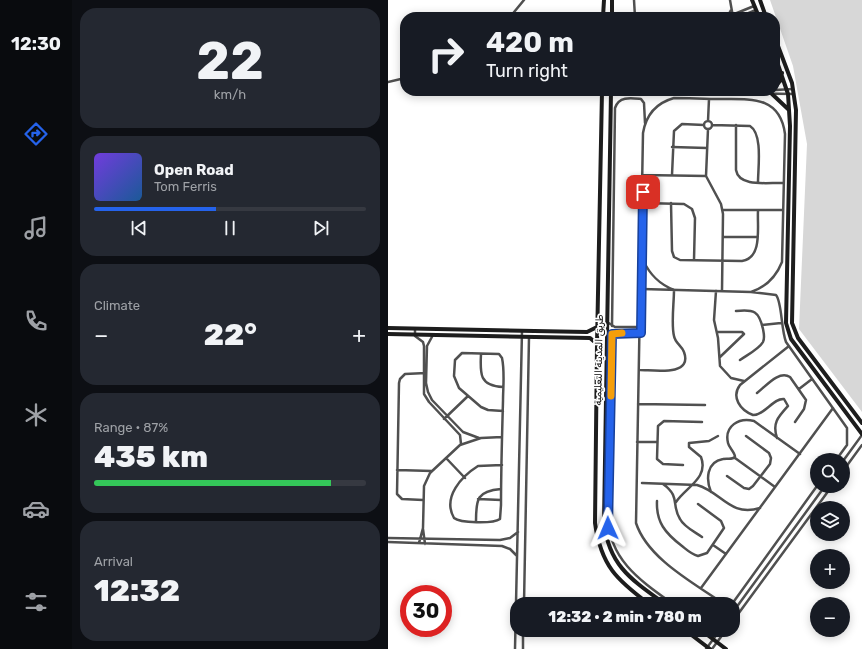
<!DOCTYPE html>
<html lang="en">
<head>
<meta charset="utf-8">
<style>
	:root { --surface:#171b24; --page:#242831; --text:#f1f3f6; --muted:#9ea1a6; --line:#363941; --accent:#2563eb }
	body { margin:0; font-family:Rubik,"Noto Sans Arabic",sans-serif; background:var(--page); color:var(--text); height:100vh; display:flex; flex-direction:column; font-size:15px; white-space:nowrap }
	* { box-sizing:border-box; margin:0 }
	p { font-size:13px; color:var(--muted) }
	.icon { flex:none; width:22px; height:22px; fill:none; stroke:currentColor; stroke-width:2; stroke-linecap:round; stroke-linejoin:round }
	.map { position:relative; flex:1; overflow:hidden }
	.side { display:flex; flex-direction:column; gap:8px; padding:8px; background:#0d0f14; width:316px }
	.side>* { flex:none }
	.hud { position:absolute; left:12px; top:12px; width:380px; height:84px; border-radius:16px; box-shadow:0 2px 10px #0003; background:#171b24; color:var(--text); overflow:hidden }
	.fabs { position:absolute; left:422px; top:453px; display:grid; gap:8px }
	.fabs a { display:grid; place-items:center; width:40px; height:40px; border-radius:50%; background:var(--surface); box-shadow:0 2px 10px #0003; font-size:20px }
	.speed { position:absolute; left:12px; top:585px; display:flex; gap:8px; font-size:20px; font-weight:700; text-align:center }
	.speed>* { display:grid; place-content:center; width:52px; height:52px; border-radius:50%; background:var(--surface); box-shadow:0 2px 10px #0003; line-height:1 }
	.speed .limit { border:6px solid #d22; background:#fff; color:#111 }
	.pin { position:absolute; display:grid; place-items:center; width:34px; height:34px; color:#fff; margin:-17px; border-radius:8px; box-shadow:0 2px 6px #0006 }
	.me { position:absolute; width:44px; margin:-22px; rotate:359deg; stroke-linejoin:round; filter:drop-shadow(0 0 3px #0008) }
	.turn { display:flex; align-items:center; gap:14px; height:84px; padding:0 20px; font-size:18px }
	.turn .icon { width:52px; height:52px; stroke-width:2.5 }
	.turn b { display:block; font-size:28px; line-height:34px }
	.big { font-size:30px; font-weight:800; line-height:1.1 }
	.side .tile { flex:1; display:flex; flex-direction:column; justify-content:center; gap:6px; min-width:0; padding:0 14px; border-radius:16px; background:var(--page) }
	.side .dial { align-items:center; gap:0 }
	.dial b { font-size:52px; line-height:1 }
	.song { display:flex; align-items:center; gap:12px }
	.cover { width:48px; height:48px; border-radius:6px; background:linear-gradient(135deg,hsl(260 70% 55%),hsl(210 70% 35%)) }
	.played { height:4px; border-radius:2px; background:linear-gradient(90deg,var(--accent) 45%,var(--line) 45%) }
	.keys { display:flex; justify-content:space-around; direction:ltr }
	.heat { display:flex; justify-content:space-between; align-items:center; font-size:22px; direction:ltr }
	.charge { height:6px; border-radius:3px; background:linear-gradient(90deg,#34c759 87%,var(--line) 0) }
	.trip { position:absolute; left:122px; top:597px; width:230px; height:40px; border-radius:16px; background:var(--surface); box-shadow:0 2px 10px #0003; font-weight:800; line-height:40px; text-align:center }
	main { display:flex; flex:1; min-height:0 }
	.tab-bar { display:flex; flex-direction:column; width:72px; justify-content:space-around; align-items:center; background:#090b0e; color:var(--muted) }
	.tab-bar .icon { width:28px; height:28px }
	.tab-bar .current { color:var(--accent) }
	.tab-bar b { font-size:18px; color:var(--text) }
	.map>svg:first-child { display:block }
</style>
</head>
<body>
<main>
<nav class="tab-bar">
<b>12:30</b>
<svg class="icon current" aria-label="directions" viewBox="0 0 24 24"><path d="M12 3l9 9-9 9-9-9zM9 14v-3h6M13 9l2 2-2 2"/></svg>
<svg class="icon" aria-label="music" viewBox="0 0 24 24"><path d="M9 18V5l10-2v13"/><circle cx="6" cy="18" r="3"/><circle cx="16" cy="16" r="3"/></svg>
<svg class="icon" aria-label="phone" viewBox="0 0 24 24"><path d="M5 4h4l2 5-3 2q2 4 5 5l2-3 5 2v4C11 20 4 13 5 4z"/></svg>
<svg class="icon" aria-label="climate" viewBox="0 0 24 24"><path d="M12 3v18M4 7l16 10M4 17L20 7"/></svg>
<svg class="icon" aria-label="car" viewBox="0 0 24 24"><path d="M5 17H2v-5l4-1 3-4h7l3 4 3 1v5h-3M9 17h6M6 11h13"/><circle cx="7" cy="17" r="2"/><circle cx="17" cy="17" r="2"/></svg>
<svg class="icon" aria-label="filters" viewBox="0 0 24 24"><path d="M4 7h16M4 17h16"/><circle cx="9" cy="7" r="2"/><circle cx="15" cy="17" r="2"/></svg>
</nav>
<section class="side">
<div class="tile dial"><b>22</b><p>km/h</p></div>
<div class="tile">
<div class="song"><i class="cover"></i><div><b>Open Road</b><p>Tom Ferris</p></div></div>
<div class="played"></div>
<div class="keys"><svg class="icon" aria-label="previous" viewBox="0 0 24 24"><path d="M18 5L8 12l10 7zM5 5v14"/></svg><svg class="icon" aria-label="pause" viewBox="0 0 24 24"><path d="M8 5v14M16 5v14"/></svg><svg class="icon" aria-label="next" viewBox="0 0 24 24"><path d="M6 5l10 7-10 7zM19 5v14"/></svg></div>
</div>
<div class="tile"><p>Climate</p>
<div class="heat"><a>−</a><b class="big">22°</b><a>+</a></div>
</div>
<div class="tile"><p>Range · 87%</p><b class="big">435 km</b><div class="charge"></div></div>
<div class="tile"><p>Arrival</p><b class="big">12:32</b></div>
</section>
<div class="map">
<svg width="474" height="649" viewBox="0 0 474 649">
	<rect width="100%" height="100%" fill="#fff"/>
	<path fill="#d7d7d7" d="M382 0H474V412L411 329 419 144 405 66Z"/>
	<g fill="none" stroke-linecap="round" stroke-linejoin="round">
		<path stroke="#505050" stroke-width="2.5" d="M246 0 247 17
			M342 0 345 17
			M344 15 366 6
			M122 17 136 0
			M339 17 343 10
			M351 17 368 10
			M0 82 17 78
			M387 90 405 89
			M223 95 240 91 406 94
			M320 121 321 99
			M316 125a4 4 0 1 1 8 0a4 4 0 1 1-8 0Z
			M324 125 362 126C375 134 370 168 370 182
			M348 125V170C351 188 382 182 396 183
			M320 129 318 176 333 204 335 214 334 291
			M284 147 319 148
			M255 175 318 176
			M284 175 286 131 294 124 316 125
			M255 203 296 204 304 209 307 218 306 260
			M283 203 284 251 286 257 292 260 354 261C375 258 369 226 370 211
			M335 210H395
			M335 237H369
			M254 289 363 292 388 295C394 302 393 329 398 342L459 428V445L448 460
			M328 291 326 320 330 338 332 366 343 378 356 381
			M348 311C366 309 371 311 375 329 376 334 377 338 375 342 371 349 359 355 352 360
			M219 322 227 327H253
			M374 325 393 323
			M224 326 227 108C231 96 243 98 253 99L256 103 257 123
			M27 329V336L35 342 36 346V394L41 402 72 435 73 444
			M329 332H354L356 334 332 357
			M224 334 220 517C221 560 253 581 285 604
			M45 335 39 346 38 383 40 392 44 400 75 432 91 438
			M219 335 253 333
			M93 354C92 373 91 386 115 387
			M252 370C265 370 305 377 296 352 294 346 287 343 286 336 283 324 286 303 286 290 271 284 262 275 255 260
			M411 389 424 379
			M369 393C378 386 391 370 402 377L418 400 416 409 407 422
			M250 404 317 405
			M56 419 80 396
			M389 438C384 423 390 417 400 406L396 399C385 398 377 415 365 415 352 410 343 397 352 385L401 346
			M249 442H269
			M58 458 77 478
			M347 458 387 487
			M455 461 474 435
			M114 465 90 466C74 476 54 497 66 518 72 523 105 524 112 519L113 505C113 470 114 436 115 401 115 387 117 372 114 358L111 354 74 353 67 360 66 376 71 388 93 407 100 410 115 411
			M295 465 275 464 269 459 270 426 276 421 314 422
			M9 470 44 471
			M455 471 474 445
			M339 476 356 488 361 489 365 486 382 464 383 458 381 453 358 436
			M254 483 309 485C334 492 341 517 372 508
			M275 484C293 497 283 505 292 519 296 527 307 532 314 537
			M323 492C318 480 318 462 335 459 340 458 344 460 347 457 347 452 341 448 340 443 336 426 351 417 366 421L412 454
			M90 499 113 500
			M35 500 14 499 9 494 11 383 12 379 17 374 38 373
			M269 501C268 522 277 533 294 546 299 550 303 554 310 556L319 553 336 528 333 521 310 504
			M288 502C298 487 321 478 313 457L301 447V443L321 441 330 436
			M88 521C88 499 89 491 113 489
			M35 529 37 544
			M0 538 112 540 122 538 130 532
			M0 542 114 546 122 549 129 556
			M31 543 35 528 36 486 42 473 72 445 93 438 114 437
			M325 545 338 554
			M313 588 445 408
			M330 600 340 604
			M136 604 141 337
			M332 604 330 600C302 581 259 557 248 523L255 133C258 115 268 103 286 98 301 98 317 99 333 99 363 99 392 96 397 134L394 262C388 277 378 287 363 292
			M344 604 429 486
			M345 612 437 486
			M345 621 444 486
			M127 649 134 331
			M135 649V630
			M318 649 332 630
			M324 649 338 630"/>
		<path stroke="#1d1d1d" stroke-width="4" d="M364 0 371 17
			M372 0 378 17
			M215 17 216 0
			M224 17V0
			M387 38 404 83 408 110 404 323 410 338 474 423
			M387 56 400 94 402 126 398 323 403 339 474 434
			M387 87 392 81 394 73
			M214 91 209 344 207 523C213 566 229 580 261 604
			M223 91 216 523C221 566 244 580 277 604
			M384 94 401 110
			M0 328 199 332 209 327
			M0 334 202 338 209 344
			M297 630 322 649
			M313 630 338 649"/>
	</g>
	<g fill="none" stroke-linecap="round" stroke-linejoin="round">
		<g stroke="#184099" stroke-width="10">
			<path id="route" d="M220 528 224 334 253 333 255 192"/>
		</g>
		<use href="#route" stroke="#2563eb" stroke-width="7"/>
		<path stroke="#f59e0b" stroke-width="7" d="M223 396 224 334 234 333"/>
	</g>
	<g text-anchor="middle" stroke-width="3.5" stroke-linejoin="round" paint-order="stroke">
		<g font-size="10" fill="#000" stroke="#fff">
			<text transform="translate(210 360) rotate(-89)" y="4">طريق المدينة التعليمية</text>
		</g>
	</g>
</svg>
<div class="fabs">
<a><svg class="icon" aria-label="search" viewBox="0 0 24 24"><circle cx="10" cy="10" r="6"/><path d="M15 15l6 6"/></svg></a>
<a><svg class="icon" aria-label="layers" viewBox="0 0 24 24"><path d="M12 4l9 5-9 5-9-5zM3 14l9 5 9-5"/></svg></a>
<a>+</a>
<a>−</a>
</div>
<div class="speed"><div class="limit">30</div></div>
<div class="pin" style="left:255px;top:192px;background:#d93025"><svg class="icon" aria-label="arrive" viewBox="0 0 24 24"><path d="M6 21V4h12l-3 4 3 4H6"/></svg></div>
<svg class="me" style="left:220px;top:528px" viewBox="-20 -20 40 40"><path d="M0-17L14 15 0 8-14 15z" fill="#2563eb" stroke="#fff" stroke-width="4"/></svg>
<div class="trip">12:32 · 2 min · 780 m</div>
<div class="hud">
<div class="turn"><svg class="icon" aria-label="right" viewBox="0 0 24 24"><path d="M7 20v-9h11M14 6l5 5-5 5"/></svg><div><b>420 m</b>Turn right</div></div>
</div>
</div>
</main>
</body>
</html>
